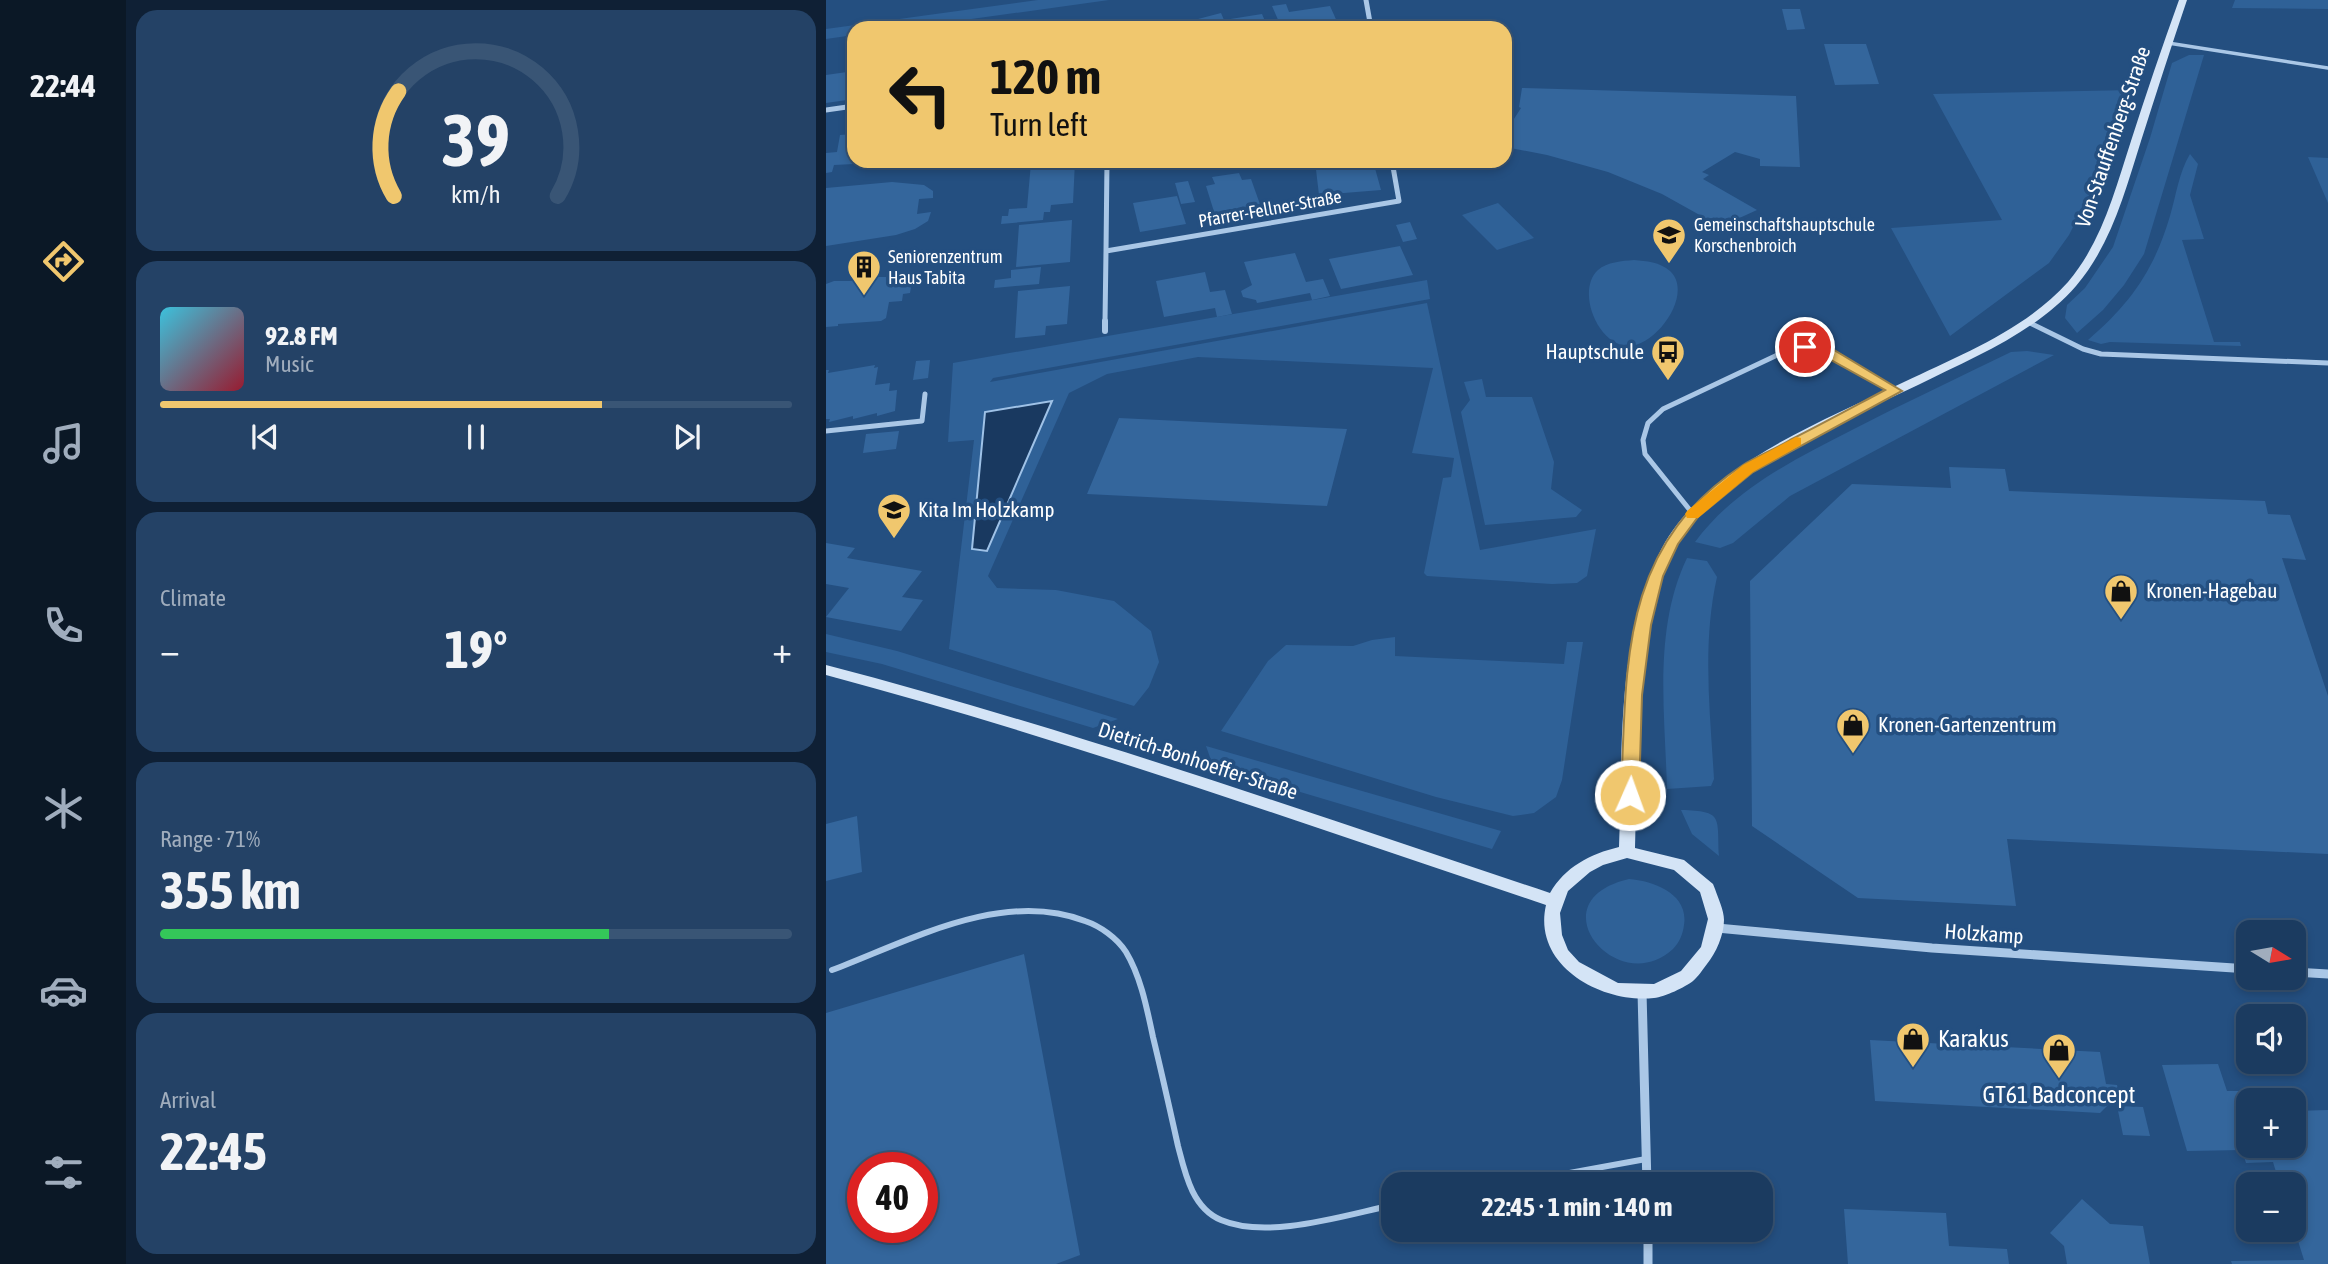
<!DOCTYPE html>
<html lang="en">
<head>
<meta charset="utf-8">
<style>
	:root { --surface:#1b3b60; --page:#244266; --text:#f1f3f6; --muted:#a0adbd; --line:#395575; --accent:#f0c76e }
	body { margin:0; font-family:"Asap Condensed",sans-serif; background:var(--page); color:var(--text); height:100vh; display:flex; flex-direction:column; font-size:26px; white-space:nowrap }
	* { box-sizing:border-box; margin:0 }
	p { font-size:23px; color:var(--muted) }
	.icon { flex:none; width:38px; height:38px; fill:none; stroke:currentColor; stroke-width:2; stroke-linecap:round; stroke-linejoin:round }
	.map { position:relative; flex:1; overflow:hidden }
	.panel { display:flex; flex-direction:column; gap:10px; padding:10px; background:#0f2035; width:700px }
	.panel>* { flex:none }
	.banner { position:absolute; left:21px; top:21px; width:665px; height:147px; border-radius:21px; box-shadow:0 4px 10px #0003,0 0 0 2px var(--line); background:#f0c76e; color:#111; overflow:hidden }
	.needle { width:46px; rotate:101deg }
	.tools { position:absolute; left:1410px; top:920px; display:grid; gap:14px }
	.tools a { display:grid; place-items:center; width:70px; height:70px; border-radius:14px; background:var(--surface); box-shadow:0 4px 10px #0003,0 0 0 2px var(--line); font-size:35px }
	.speed { position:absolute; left:21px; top:1152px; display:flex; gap:14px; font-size:35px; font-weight:700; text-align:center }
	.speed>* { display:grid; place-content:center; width:91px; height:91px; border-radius:50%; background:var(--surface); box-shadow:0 4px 10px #0003,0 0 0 2px var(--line); line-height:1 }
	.speed .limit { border:10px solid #d22; background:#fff; color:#111 }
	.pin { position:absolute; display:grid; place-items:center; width:60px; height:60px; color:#fff; margin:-30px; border:4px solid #fff; border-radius:50%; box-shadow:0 2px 7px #0007 }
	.me { position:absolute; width:77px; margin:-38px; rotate:2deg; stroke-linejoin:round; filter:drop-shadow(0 0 5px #0008) }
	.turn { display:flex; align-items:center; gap:24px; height:147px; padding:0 28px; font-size:32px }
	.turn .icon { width:91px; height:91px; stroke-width:2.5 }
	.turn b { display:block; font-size:49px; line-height:60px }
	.big { font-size:52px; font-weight:700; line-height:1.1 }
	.panel .card { flex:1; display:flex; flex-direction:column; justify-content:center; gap:10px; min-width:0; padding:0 24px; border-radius:21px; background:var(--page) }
	.panel .dial { align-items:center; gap:0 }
	.dial svg { height:182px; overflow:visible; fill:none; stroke:var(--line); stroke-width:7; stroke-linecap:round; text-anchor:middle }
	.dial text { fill:var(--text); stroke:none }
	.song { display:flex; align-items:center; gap:21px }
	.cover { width:84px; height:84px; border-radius:10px; background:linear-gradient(135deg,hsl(190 70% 55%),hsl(350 70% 35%)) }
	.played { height:7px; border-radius:4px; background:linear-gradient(90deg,var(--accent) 70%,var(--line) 70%) }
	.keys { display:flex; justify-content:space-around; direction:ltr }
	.heat { display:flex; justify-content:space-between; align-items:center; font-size:38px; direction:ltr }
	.charge { height:10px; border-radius:5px; background:linear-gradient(90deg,#34c759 71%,var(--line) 0) }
	.trip { position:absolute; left:555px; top:1172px; width:392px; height:70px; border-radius:21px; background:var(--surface); box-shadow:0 4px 10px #0003,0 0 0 2px var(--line); font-weight:700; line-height:70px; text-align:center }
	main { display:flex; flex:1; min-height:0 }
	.tab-bar { display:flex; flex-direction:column; width:126px; justify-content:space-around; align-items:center; background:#0b1826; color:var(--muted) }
	.tab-bar .icon { width:49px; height:49px }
	.tab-bar .active { color:var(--accent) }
	.tab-bar b { font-size:32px; color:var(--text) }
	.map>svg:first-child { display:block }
</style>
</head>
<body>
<main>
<nav class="tab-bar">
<b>22:44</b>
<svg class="icon active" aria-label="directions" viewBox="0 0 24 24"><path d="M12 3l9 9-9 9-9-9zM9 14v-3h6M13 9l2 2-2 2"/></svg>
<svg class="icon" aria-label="music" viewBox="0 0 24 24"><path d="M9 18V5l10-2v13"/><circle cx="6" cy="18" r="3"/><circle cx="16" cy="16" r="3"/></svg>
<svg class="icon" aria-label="phone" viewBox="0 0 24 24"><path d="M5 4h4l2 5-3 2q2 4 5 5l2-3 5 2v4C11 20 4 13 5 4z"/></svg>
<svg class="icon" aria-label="climate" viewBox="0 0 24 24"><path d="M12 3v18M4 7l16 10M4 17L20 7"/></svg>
<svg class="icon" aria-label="car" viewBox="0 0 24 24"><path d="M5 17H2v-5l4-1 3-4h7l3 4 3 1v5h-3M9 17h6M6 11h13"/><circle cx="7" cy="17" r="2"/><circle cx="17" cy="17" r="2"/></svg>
<svg class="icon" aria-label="filters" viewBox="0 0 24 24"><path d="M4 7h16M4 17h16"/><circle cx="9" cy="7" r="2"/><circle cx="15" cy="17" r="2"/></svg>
</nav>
<section class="panel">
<div class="card dial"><svg viewBox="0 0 100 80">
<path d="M14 69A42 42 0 1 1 86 69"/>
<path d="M14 69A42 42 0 0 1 16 23" stroke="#f0c76e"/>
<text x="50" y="56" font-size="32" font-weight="700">39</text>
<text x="50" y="72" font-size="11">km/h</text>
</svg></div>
<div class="card">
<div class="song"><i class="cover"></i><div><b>92.8 FM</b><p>Music</p></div></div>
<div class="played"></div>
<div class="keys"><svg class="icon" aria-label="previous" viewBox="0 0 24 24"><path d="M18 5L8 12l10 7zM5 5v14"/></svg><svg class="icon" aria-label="pause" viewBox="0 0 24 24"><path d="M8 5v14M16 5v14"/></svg><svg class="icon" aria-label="next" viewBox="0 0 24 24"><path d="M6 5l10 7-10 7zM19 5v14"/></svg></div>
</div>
<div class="card"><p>Climate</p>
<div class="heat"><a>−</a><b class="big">19°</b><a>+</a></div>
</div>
<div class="card"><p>Range · 71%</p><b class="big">355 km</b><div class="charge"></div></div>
<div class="card"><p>Arrival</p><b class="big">22:45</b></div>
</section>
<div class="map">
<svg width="1502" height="1264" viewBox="0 0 1502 1264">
	<rect width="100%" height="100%" fill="#244f80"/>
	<path fill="#2f6197" d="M212 0H283L81 28H28V35L0 39V29Z
		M1409 0H1502V9L1406 8Z
		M1363 55H1378L1318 254 1298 285 1277 310 1251 333 1239 318 1241 305 1259 288 1287 247 1324 138 1346 63Z
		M1308 90 1270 181 1243 235 1223 263 1124 336 1065 228 1176 220 1107 94Z
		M1364 154 1372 164 1364 195 1378 239 1356 240 1388 342H1414L1415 346 1284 342 1275 344 1262 340C1305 303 1328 270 1344 216 1350 196 1353 172 1364 154Z
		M1482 157 1502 158V203Z
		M672 203 708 238 671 250 636 215Z
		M808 260C820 261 834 262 844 271 868 293 831 346 802 346 771 345 750 290 772 270 781 262 796 261 808 260Z
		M601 280 604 299 167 378 164 382 601 303 654 550 770 529 761 576 751 583 726 584 601 576 598 573 617 478 625 477 628 458 586 453 607 368 372 357 281 374 243 393 162 576 171 588 230 590 288 601 325 631 333 662 323 687 308 706 123 649 148 440 122 442 127 363Z
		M1201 351 1228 355 964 496 907 543 894 548 869 542C908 489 969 459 1026 430 1078 403 1132 378 1185 352Z
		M656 379 660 397H706L728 462 725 489 756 510 750 517 659 525 635 412 644 400 638 382Z
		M861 558 881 561 891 577C876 644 884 711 888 779L885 786 841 789C839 713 827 629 861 558Z
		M0 634 71 651 292 719 267 728 56 664 0 652Z
		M569 637V656L738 664 741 642H757L736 780 730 797 708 813 687 816 610 797 395 731 442 661 460 645 527 646 546 640Z
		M380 746 675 831 666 849 387 766Z
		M855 810C898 811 891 817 893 856L866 834Z
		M803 879C828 881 863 894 858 925 857 934 853 943 847 949 792 1000 708 901 803 879Z"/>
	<path fill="#193960" stroke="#9fc2e7" stroke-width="2" d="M226 401 161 551 146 549 159 412Z"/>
	<path fill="#34669c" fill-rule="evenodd" d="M460 4 463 12 504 6 513 26 470 28 466 20 453 22 446 6Z
		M956 9H974L979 29 961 30Z
		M395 13 398 20 436 14 442 28H362L375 25 372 19Z
		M998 44H1040L1053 84 1009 85Z
		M28 71V99L0 103V75Z
		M696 88 970 96 974 167 934 166V159L909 152 876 172 883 175 877 179 931 210 898 225 893 221 888 223 836 194 782 172 721 155 679 147V121L686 122 695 108 693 107Z
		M28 134V164L8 165 6 172 0 173V153L11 152 14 135Z
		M44 161H71L70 166 43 169Z
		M192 161H249L247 203 225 205 224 212H218L217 220 175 224 176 216H182L183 209 201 208 205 163 192 164Z
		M489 161H547L555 190 493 195Z
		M413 173 416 180 425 179 436 210 390 218 380 186 389 184 386 177Z
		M362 181 369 202 355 204 349 183Z
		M66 182 98 185 107 191V198L93 199 91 214 105 212 102 221 89 229 70 235 0 246V188Z
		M351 196 360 224 314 232 307 203Z
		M246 220 244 262 190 267 193 225Z
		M584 222 591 239 577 242 570 225Z
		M574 246 587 275 515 289 503 259Z
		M469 253 480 282 497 279 504 296 486 300 484 293 431 303 430 300 417 297 415 291 426 285 418 262Z
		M215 267 213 284 168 288 169 280 185 278V270Z
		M379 272 384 292 399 290 406 314 391 317 389 308 338 317 330 281Z
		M84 273 83 276 87 275 84 293 77 294 76 301 63 302 60 318 55 321 12 324V326L0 327V284L8 281H28L29 279H50V277H71L72 274Z
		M244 286 241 324 220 326 219 335 189 338 192 291Z
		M104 360 102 378 87 380 90 361Z
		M49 365 48 368 52 367 49 385 64 383 63 391 71 390 69 411 51 416V413L27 419V416L3 422 4 419H0V370H3L2 373Z
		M293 418 521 429 501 506 261 494Z
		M73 431 70 449 37 453 40 434Z
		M1123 467 1179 469 1183 491 1439 501 1442 514 1464 515 1480 560 1456 558 1502 696V854L1181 839 1190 906 1032 898 926 826 924 581 1026 484 1125 488Z
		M0 543 29 548 21 558 96 571 76 597 97 600 75 631 0 617 23 588 0 584Z
		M31 816 36 872 0 881V824Z
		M198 954 254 1255 230 1264H0V1013ZM37 1167H96V1227H37Z
		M1044 1040 1274 1052 1280 1084 1291 1085 1294 1100 1282 1099 1283 1104 1274 1113 1049 1101Z
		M1392 1064 1401 1091H1454L1457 1101H1423V1146H1468V1111L1502 1110V1264H1406L1405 1261 1478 1260 1468 1228V1185H1454L1447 1162 1420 1163 1416 1150 1361 1151 1336 1065Z
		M1291 1106 1317 1107 1324 1136 1297 1135Z
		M1256 1199 1284 1224 1317 1226 1324 1264H1241L1238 1246 1224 1233Z
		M1018 1209 1120 1213 1123 1246 1181 1249 1183 1264H1022Z"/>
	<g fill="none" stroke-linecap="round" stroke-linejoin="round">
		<path stroke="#aac7e6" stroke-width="3.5" d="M1342 43 1502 68"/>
		<path stroke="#aac7e6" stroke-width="5" d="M1202 322 1257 349 1275 354 1502 363
			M0 431 96 421 99 394
			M867 514 819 454 817 440 822 423 837 409 960 351C1003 345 1034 370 1069 391"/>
		<path stroke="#aac7e6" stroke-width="6" d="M6 970C83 941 176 889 259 921 274 926 291 938 300 952 315 977 321 1009 327 1037 336 1074 344 1110 352 1146 359 1173 366 1208 395 1220 442 1240 519 1215 567 1205
			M677 1185 820 1159"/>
		<path stroke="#aac7e6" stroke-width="5" d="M540 0 545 28
			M0 110 28 106
			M281 161 280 251 573 201 566 161
			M279 322 280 251"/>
		<path stroke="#aac7e6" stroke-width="6" d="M279 331V321"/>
		<path stroke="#aac7e6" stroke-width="9" d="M891 928 1106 948 1423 969
			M1468 972 1502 974
			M816 992 821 1185
			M822 1230V1264"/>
		<path fill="#d4e4f6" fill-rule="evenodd" d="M1353 0H1361C1345 47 1330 94 1315 141 1299 192 1285 245 1250 286 1209 333 1146 358 1092 385 1031 414 966 440 912 481 886 500 861 525 846 554 804 640 812 754 809 848L858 860 887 884 889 889C892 898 898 910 898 920 898 935 890 953 881 964 877 969 872 977 867 981 859 987 839 997 828 998 776 1004 706 966 720 905 481 825 243 740 0 675V665C245 729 484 813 724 893 739 867 764 854 793 847 797 750 790 644 833 554 848 522 875 496 902 476 955 436 1018 411 1078 382 1134 355 1199 330 1242 282 1276 242 1289 190 1305 141 1320 94 1336 47 1353 0ZM801 858 848 870 874 892 882 919 875 947 855 971 828 984 792 983 753 962 742 950 736 935 734 913 742 891 764 872 777 865Z"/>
	</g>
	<path fill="#f0c76e" stroke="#9c8148" stroke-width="2" d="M979 343 1003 347 1076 391 927 472 872 517 852 544 837 576 825 625 816 695 813 795 810 800H798L795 795C801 662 793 547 917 465 932 456 949 449 964 440 996 424 1027 407 1059 390L994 354 975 350 973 347Z"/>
	<path fill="#f59e0b" d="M970 437 975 438V445L927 472 872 518H861L859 514 861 511 917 465Z"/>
	<defs>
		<g id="school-pin" transform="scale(1.75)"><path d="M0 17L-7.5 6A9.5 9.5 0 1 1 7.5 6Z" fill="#f0c76e" stroke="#244f80"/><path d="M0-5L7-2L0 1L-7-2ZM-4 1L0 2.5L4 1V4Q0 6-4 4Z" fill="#111"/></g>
		<g id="building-pin" transform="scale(1.75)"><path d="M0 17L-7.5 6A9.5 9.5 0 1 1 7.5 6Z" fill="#f0c76e" stroke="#244f80"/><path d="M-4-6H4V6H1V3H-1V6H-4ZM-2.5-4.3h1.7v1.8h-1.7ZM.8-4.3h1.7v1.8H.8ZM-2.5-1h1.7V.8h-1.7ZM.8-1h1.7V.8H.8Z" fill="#111"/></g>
		<g id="bus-pin" transform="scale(1.75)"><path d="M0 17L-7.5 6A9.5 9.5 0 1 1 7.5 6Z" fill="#f0c76e" stroke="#244f80"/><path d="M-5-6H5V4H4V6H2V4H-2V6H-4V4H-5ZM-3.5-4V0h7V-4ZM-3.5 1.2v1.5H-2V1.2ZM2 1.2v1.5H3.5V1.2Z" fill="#111"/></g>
		<g id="shop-pin" transform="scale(1.75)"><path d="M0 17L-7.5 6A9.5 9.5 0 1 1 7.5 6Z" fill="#f0c76e" stroke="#244f80"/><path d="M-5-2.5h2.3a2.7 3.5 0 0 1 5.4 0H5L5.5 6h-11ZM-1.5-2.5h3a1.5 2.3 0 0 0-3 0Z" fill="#111"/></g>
	</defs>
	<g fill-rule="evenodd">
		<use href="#school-pin" x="843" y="235"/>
		<use href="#building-pin" x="38" y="267"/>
		<use href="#bus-pin" x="842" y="352"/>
		<use href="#school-pin" x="68" y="510"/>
		<use href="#shop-pin" x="1295" y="591"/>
		<use href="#shop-pin" x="1027" y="725"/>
		<use href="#shop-pin" x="1087" y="1039"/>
		<use href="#shop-pin" x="1233" y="1050"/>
	</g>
	<g text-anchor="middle" stroke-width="7" stroke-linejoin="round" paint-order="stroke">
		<g font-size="18" fill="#fff" stroke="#244f80">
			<text transform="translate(444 209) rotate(-10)" y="6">Pfarrer-Fellner-Straße</text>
		</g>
		<g font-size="18" fill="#fff" stroke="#244f80" text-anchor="start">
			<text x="868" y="231">Gemeinschaftshauptschule<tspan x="868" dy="21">Korschenbroich</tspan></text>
			<text x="62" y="263">Seniorenzentrum<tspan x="62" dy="21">Haus Tabita</tspan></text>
		</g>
		<g font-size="21" fill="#fff" stroke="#244f80">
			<text transform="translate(1287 137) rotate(-71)" y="7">Von-Stauffenberg-Straße</text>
			<text transform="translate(372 761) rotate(18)" y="7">Dietrich-Bonhoeffer-Straße</text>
			<text transform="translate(1158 934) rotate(4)" y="7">Holzkamp</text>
		</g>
		<g font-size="21" fill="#fff" stroke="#244f80" text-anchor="start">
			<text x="818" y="359" text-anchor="end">Hauptschule</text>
			<text x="92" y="517">Kita Im Holzkamp</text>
			<text x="1320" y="598">Kronen-Hagebau</text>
			<text x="1052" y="732">Kronen-Gartenzentrum</text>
		</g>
		<g font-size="24" fill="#fff" stroke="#244f80" text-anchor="start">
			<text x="1112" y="1047">Karakus</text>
			<text x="1233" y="1103" text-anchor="middle">GT61 Badconcept</text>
		</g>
	</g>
</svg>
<div class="tools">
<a><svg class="needle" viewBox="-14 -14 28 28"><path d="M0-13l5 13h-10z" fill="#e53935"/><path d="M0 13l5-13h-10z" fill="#a0adbd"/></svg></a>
<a><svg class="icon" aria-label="sound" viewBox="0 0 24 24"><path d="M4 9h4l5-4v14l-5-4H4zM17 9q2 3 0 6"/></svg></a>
<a>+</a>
<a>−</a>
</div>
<div class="speed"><div class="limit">40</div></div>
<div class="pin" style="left:979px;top:347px;background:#d93025"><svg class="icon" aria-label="arrive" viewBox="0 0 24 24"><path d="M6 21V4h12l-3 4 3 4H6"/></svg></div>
<svg class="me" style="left:804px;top:795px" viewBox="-20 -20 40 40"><circle r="17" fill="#f0c76e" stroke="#fff" stroke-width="3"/><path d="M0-11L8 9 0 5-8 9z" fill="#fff"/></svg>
<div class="trip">22:45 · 1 min · 140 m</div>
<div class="banner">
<div class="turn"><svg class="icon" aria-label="left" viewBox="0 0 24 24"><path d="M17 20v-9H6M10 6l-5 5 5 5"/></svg><div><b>120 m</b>Turn left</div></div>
</div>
</div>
</main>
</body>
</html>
